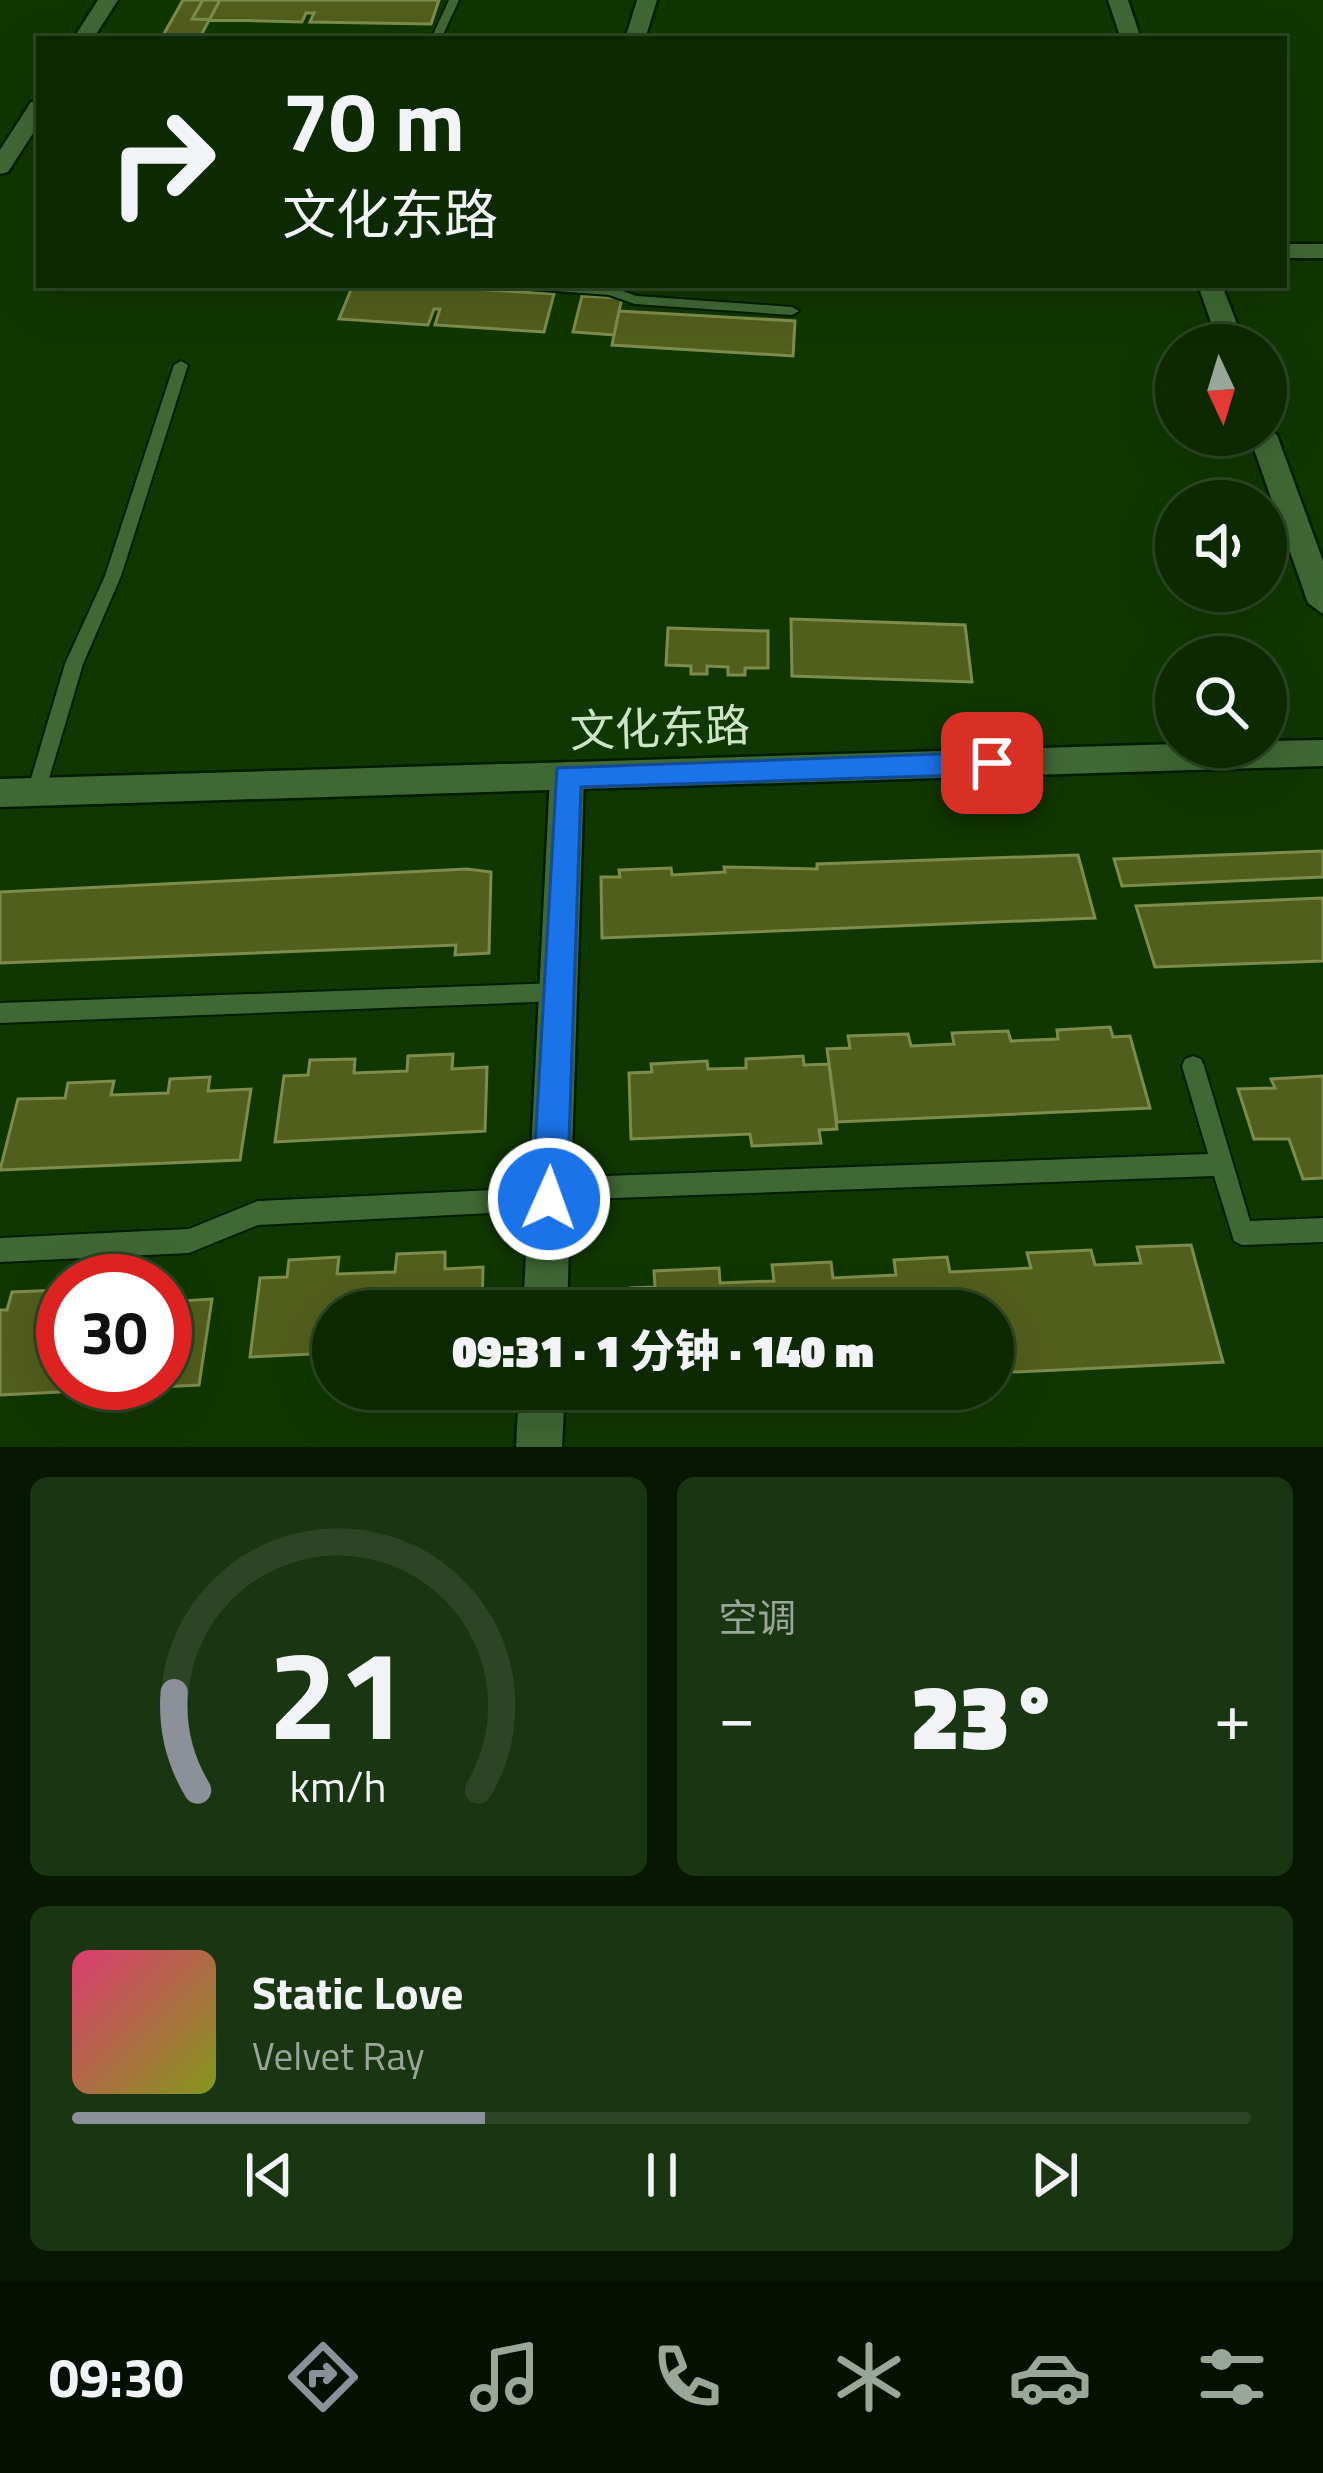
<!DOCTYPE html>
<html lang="zh">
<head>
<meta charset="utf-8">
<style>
	:root { --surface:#0c2902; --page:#1a3511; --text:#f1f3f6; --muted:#9aa699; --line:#2c4524; --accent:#8c9099 }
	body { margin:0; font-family:"Titillium Web","Noto Sans SC",sans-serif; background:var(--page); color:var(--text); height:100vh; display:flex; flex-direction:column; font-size:45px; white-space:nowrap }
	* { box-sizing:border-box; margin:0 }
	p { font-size:39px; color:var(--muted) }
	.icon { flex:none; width:66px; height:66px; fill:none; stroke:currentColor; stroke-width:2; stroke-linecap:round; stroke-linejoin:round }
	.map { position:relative; height:1447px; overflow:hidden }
	.sheet { display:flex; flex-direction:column; gap:30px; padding:30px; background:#071701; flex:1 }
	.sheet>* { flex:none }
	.guide { position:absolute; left:36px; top:36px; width:1251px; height:252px; border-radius:0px; box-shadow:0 12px 48px #0002,0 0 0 3px var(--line); background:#0c2902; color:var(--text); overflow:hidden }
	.needle { width:78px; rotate:176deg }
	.buttons { position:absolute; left:1155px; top:324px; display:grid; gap:24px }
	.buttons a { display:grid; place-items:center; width:132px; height:132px; border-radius:50%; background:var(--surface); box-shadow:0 12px 48px #0002,0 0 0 3px var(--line); font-size:60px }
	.speed { position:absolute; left:36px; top:1254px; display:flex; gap:24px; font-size:60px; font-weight:700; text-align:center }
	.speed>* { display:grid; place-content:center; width:156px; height:156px; border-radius:50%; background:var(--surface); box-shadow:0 12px 48px #0002,0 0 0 3px var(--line); line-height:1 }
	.speed .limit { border:18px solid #d22; background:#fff; color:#111 }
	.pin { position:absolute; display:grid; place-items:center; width:102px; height:102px; color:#fff; margin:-51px; border-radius:24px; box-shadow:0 6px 18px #0006 }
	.me { position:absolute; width:132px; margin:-66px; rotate:2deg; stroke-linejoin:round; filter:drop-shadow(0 0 9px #0008) }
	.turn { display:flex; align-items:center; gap:42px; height:252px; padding:0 48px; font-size:54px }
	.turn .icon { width:156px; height:156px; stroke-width:2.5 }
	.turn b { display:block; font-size:84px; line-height:102px }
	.big { font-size:90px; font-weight:800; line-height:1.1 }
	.sheet .card { flex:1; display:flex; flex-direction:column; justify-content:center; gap:18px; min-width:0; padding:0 42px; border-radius:18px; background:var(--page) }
	.sheet .dial { align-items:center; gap:0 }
	.dial svg { height:312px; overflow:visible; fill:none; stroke:var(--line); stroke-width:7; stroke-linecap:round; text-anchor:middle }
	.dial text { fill:var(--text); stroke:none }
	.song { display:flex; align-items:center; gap:36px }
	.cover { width:144px; height:144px; border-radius:18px; background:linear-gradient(135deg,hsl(340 70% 55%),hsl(70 70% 35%)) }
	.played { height:12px; border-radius:6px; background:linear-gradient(90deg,var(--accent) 35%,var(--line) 35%) }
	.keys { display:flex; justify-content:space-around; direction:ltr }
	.heat { display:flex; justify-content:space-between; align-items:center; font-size:66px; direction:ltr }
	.sheet .tiles { flex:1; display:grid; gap:30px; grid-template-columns:1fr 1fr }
	.card:last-child { grid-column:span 2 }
	.trip { position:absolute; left:312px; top:1290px; width:702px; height:120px; border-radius:60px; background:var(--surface); box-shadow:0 12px 48px #0002,0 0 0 3px var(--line); font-weight:800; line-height:120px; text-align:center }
	.tab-bar { display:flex; height:192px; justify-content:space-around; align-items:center; background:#051001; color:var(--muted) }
	.tab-bar .icon { width:84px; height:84px }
	.tab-bar .on { color:var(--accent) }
	.tab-bar b { font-size:54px; color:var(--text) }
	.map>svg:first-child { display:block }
</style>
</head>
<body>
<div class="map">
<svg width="1323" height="1447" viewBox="0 0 1323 1447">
	<rect width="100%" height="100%" fill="#103702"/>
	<path fill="#525e1c" stroke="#7e8c4b" stroke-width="3" d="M183 0H220L199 39H161Z
		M203 0H439L431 24 310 22 314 13H306L302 22 192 19Z
		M353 285H410L554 294 544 332 435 325 440 309H434L428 325 339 319Z
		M582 296 622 298 614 335 573 332Z
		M619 311 795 321 793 356 612 345Z
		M791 619 965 625 972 682 792 676Z
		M668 628 768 631V668H745V675H728V667L707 666V674H691V666L666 665Z
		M1323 851V877L1122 886 1114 859Z
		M1078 855 1095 918 602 938 601 877H620L619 870 671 868 672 875 725 872 724 867 817 869V864Z
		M467 869 491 872 489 953 455 955 456 945 0 963V892Z
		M1323 898V961L1155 967 1136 906Z
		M1110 1027 1113 1037 1130 1036 1150 1108 837 1122 827 1049 850 1048 848 1036 908 1034 911 1046 954 1044 952 1033 1008 1031 1011 1041 1058 1039 1057 1030Z
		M453 1054 452 1069 487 1067 485 1131 275 1142 284 1076 308 1075 310 1060 355 1059 354 1073 407 1071 408 1056Z
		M803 1056 804 1065 829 1064 837 1129 819 1130 821 1143 752 1146 750 1134 631 1139 629 1073 652 1072 651 1064 707 1061 708 1069 746 1068V1059Z
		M1323 1076V1178L1303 1179 1289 1139H1254L1238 1089 1275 1088 1271 1079Z
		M210 1077 208 1091 251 1089 240 1160 0 1170 18 1099 65 1098 68 1083 114 1081 111 1095 168 1093 170 1079Z
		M1191 1245 1223 1362 993 1373V1311H631L630 1288 655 1287 654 1271 719 1268 720 1283 774 1281 772 1265 831 1262 833 1278 896 1275 894 1260 947 1257 950 1272 1031 1268 1027 1253 1091 1250 1095 1265 1141 1263 1137 1247Z
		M445 1252V1269L483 1267 482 1311H333V1353L250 1357 260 1278 287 1277 289 1260 339 1257 337 1274 395 1272 397 1254Z
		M61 1290 63 1383H165V1302L212 1299 199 1385 0 1395V1310H7L12 1292Z"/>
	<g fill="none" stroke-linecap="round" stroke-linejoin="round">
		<g stroke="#011c00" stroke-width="4">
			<path id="service" d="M449 0H459L441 39H431Z
				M521 285 611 287 637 296 792 307 799 311 792 315 635 304 609 295 528 289Z
				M181 361 188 365 121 576 83 664 45 792 43 797H29L27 792 65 664 105 576 174 365Z
				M558 983 565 985 568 992 565 999 558 1001 0 1023V1003Z
				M1193 1056 1201 1059 1204 1066 1250 1221 1323 1218V1242L1242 1245 1234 1241 1214 1176 560 1200 557 1207 549 1210 258 1225 189 1253 0 1262V1238L189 1229 258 1201 539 1188 542 1181 550 1178 1208 1154 1182 1066 1185 1059Z"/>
		</g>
		<g stroke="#011c00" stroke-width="5">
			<path id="minor" d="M637 0H657L645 39H625Z
				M1108 0H1128L1141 39H1121Z
				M1284 244H1323V258H1284Z
				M1198 285H1222L1245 345H1219Z
				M1266 427 1277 435 1323 561V614L1308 603 1249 435H1266Z
				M567 762 579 766 584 776 567 1311H523L550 776 555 766Z
				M519 1389H565L562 1447H516Z"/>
		</g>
		<g stroke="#011c00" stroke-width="5">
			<path id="tertiary" d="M98 0H118L93 39H73Z
				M39 101V124L8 172 0 174V150L31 102Z
				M1323 740V766L0 807V779L1176 744 1266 747V741Z"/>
		</g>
		<use href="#service" fill="#406835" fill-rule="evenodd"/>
		<use href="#minor" fill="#406835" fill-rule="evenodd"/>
		<use href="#tertiary" fill="#406835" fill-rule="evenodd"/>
	</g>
	<path fill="#1a73e8" stroke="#114b97" stroke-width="3" d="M992 752 1006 763 992 774 581 787 567 1199 562 1211 549 1217 537 1211 532 1199 557 768Z"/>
	<g text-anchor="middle" stroke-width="12" stroke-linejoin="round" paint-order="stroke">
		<g font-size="45" fill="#cee4c7" stroke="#103702">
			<text transform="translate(660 728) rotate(-2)" y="16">文化东路</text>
		</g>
	</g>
</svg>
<div class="buttons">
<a><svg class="needle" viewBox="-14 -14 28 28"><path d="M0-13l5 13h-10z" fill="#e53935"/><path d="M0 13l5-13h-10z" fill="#9aa699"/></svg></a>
<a><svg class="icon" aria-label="sound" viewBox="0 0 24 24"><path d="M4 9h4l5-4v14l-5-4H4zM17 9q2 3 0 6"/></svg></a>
<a><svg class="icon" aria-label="search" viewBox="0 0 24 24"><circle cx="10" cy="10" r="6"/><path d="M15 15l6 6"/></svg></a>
</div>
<div class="speed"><div class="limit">30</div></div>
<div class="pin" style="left:992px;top:763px;background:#d93025"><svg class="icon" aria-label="arrive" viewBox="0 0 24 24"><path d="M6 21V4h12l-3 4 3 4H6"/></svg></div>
<svg class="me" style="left:549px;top:1199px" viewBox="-20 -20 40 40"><circle r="17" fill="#1a73e8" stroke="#fff" stroke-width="3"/><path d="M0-11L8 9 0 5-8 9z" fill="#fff"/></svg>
<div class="trip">09:31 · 1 分钟 · 140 m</div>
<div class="guide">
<div class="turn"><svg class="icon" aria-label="right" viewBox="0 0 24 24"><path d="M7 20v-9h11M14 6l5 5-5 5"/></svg><div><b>70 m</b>文化东路</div></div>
</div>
</div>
<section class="sheet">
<div class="tiles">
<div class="card dial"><svg viewBox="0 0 100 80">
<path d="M14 69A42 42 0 1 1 86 69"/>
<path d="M14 69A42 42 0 0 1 8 44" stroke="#8c9099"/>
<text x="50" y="56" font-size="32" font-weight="700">21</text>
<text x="50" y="72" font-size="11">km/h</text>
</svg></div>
<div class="card"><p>空调</p>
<div class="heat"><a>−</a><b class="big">23°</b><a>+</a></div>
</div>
<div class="card">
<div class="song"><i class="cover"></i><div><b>Static Love</b><p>Velvet Ray</p></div></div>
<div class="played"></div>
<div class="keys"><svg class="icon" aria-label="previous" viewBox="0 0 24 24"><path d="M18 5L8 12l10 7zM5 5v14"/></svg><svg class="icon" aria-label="pause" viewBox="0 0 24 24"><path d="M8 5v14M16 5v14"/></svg><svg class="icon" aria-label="next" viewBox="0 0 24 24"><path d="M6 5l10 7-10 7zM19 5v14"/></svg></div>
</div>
</div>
</section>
<nav class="tab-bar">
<b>09:30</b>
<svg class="icon on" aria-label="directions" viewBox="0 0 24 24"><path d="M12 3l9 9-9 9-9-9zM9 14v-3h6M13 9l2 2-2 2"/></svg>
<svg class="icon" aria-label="music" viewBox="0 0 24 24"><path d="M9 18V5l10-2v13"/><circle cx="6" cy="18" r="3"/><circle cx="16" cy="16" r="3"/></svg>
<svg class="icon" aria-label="phone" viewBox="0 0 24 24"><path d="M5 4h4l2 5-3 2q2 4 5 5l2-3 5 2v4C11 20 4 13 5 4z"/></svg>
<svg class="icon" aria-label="climate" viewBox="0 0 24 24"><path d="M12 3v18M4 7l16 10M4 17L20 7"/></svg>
<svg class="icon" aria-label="car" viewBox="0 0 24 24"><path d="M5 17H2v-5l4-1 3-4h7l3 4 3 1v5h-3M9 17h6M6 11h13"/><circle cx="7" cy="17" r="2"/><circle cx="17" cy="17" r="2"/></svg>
<svg class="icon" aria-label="filters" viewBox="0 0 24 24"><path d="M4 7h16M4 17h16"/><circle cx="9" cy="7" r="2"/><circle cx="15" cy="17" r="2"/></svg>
</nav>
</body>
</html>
